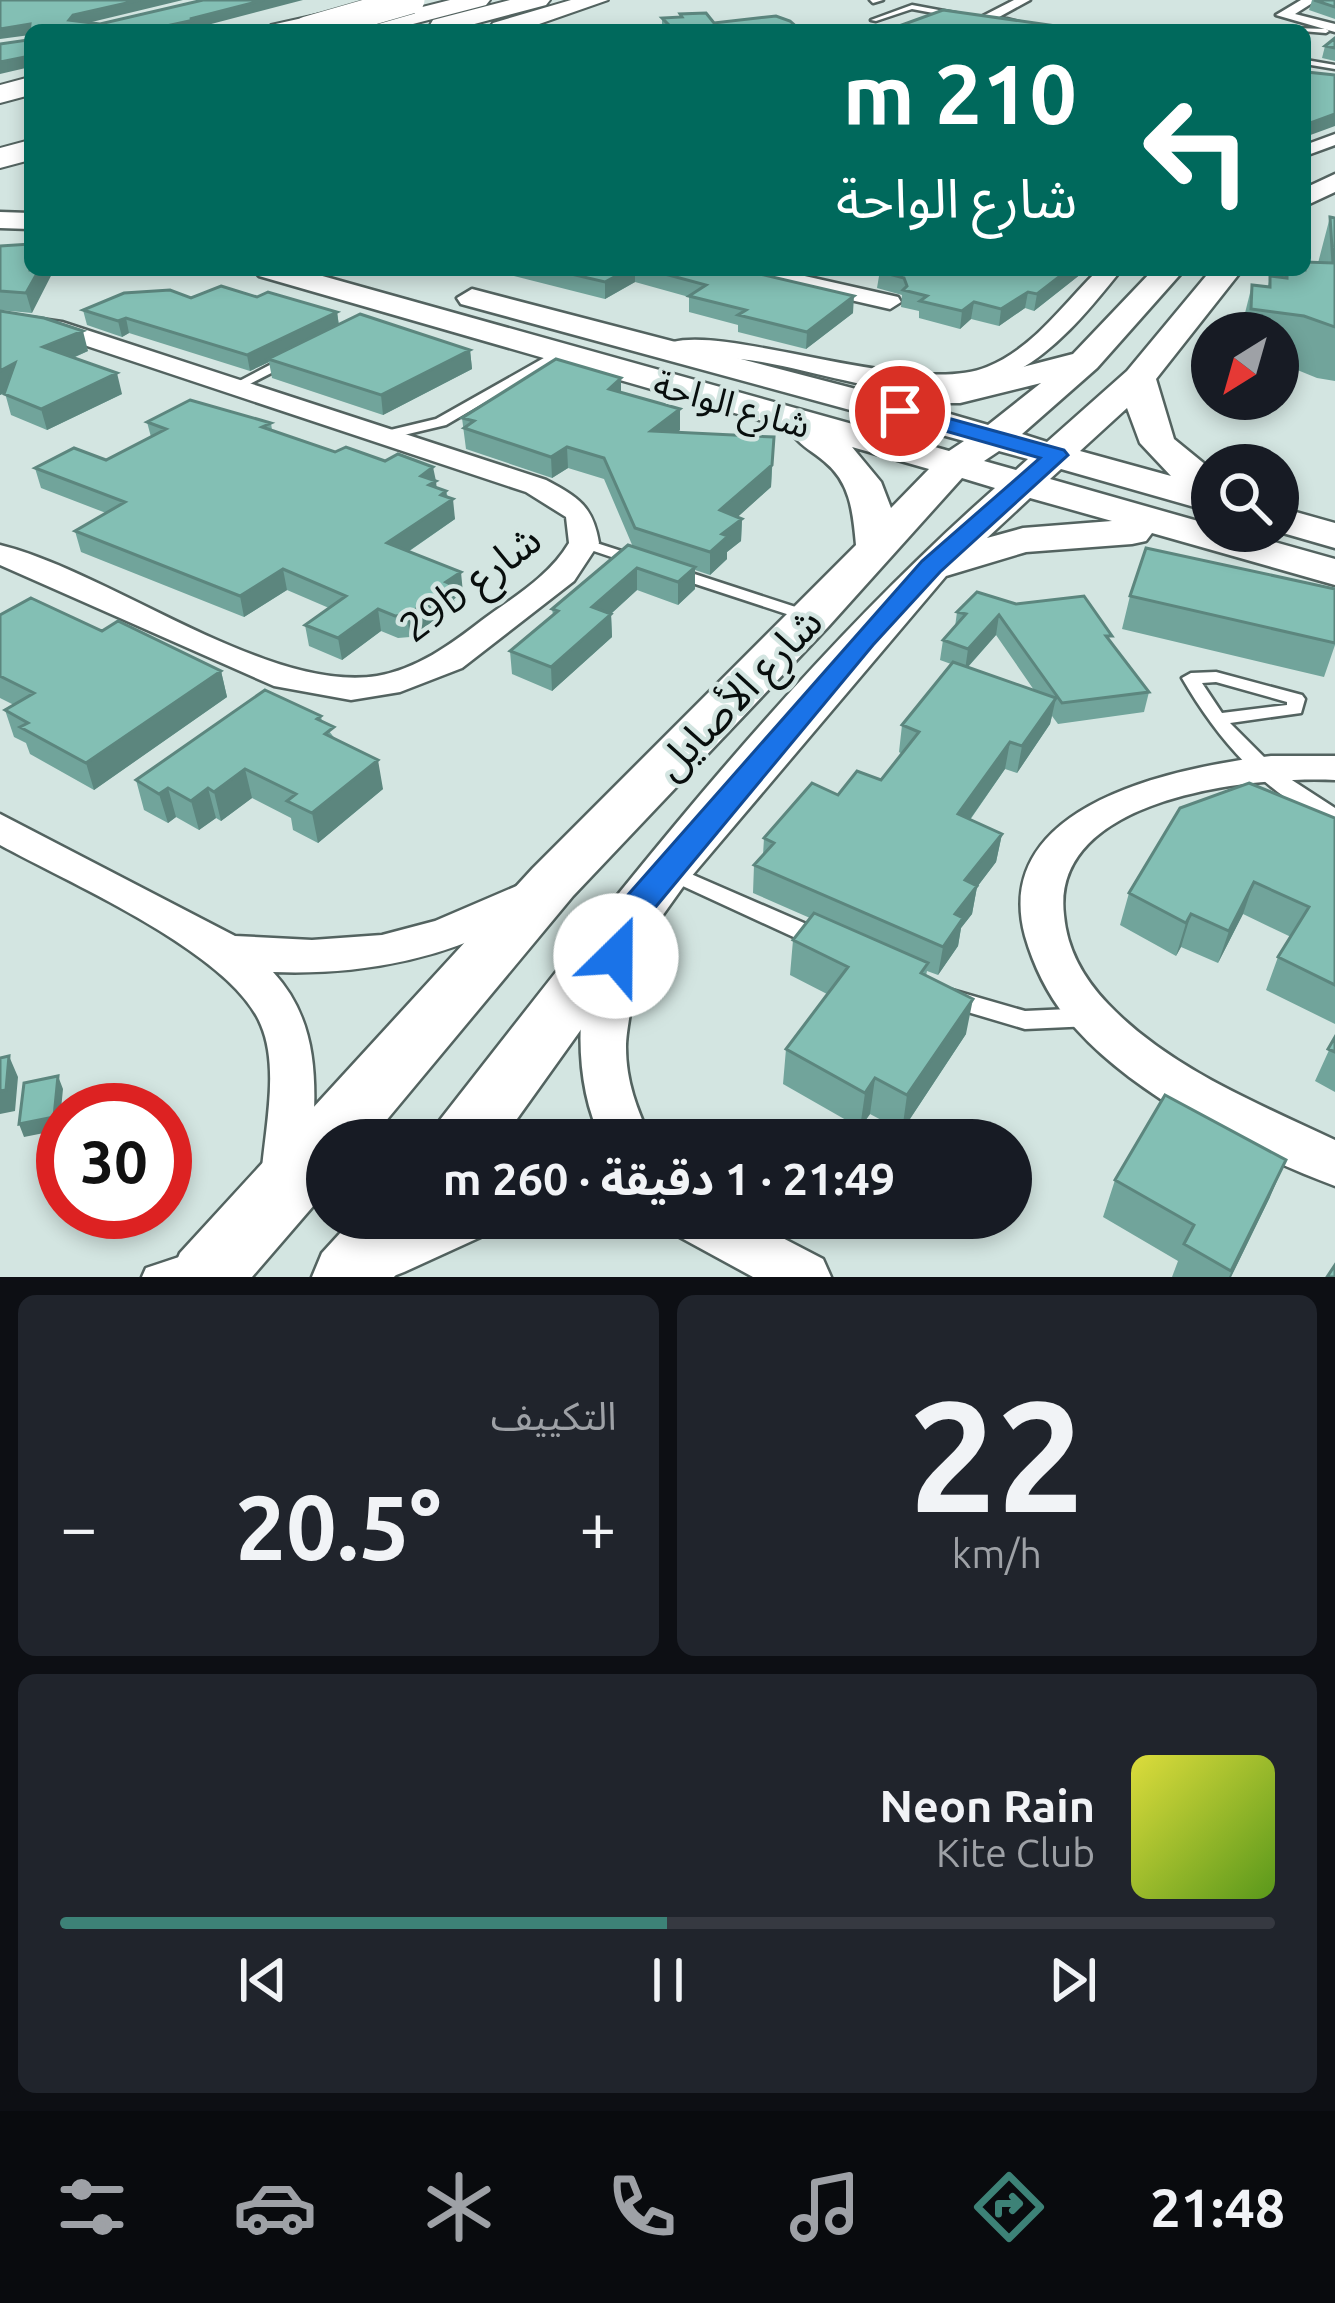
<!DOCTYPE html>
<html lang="ar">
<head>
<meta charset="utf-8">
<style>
	:root { --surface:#171b24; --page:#20242c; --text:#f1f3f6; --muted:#9ea1a6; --line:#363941; --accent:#3d8277 }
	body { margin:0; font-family:Ubuntu,"Noto Sans Arabic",sans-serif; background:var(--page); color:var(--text); direction:rtl; height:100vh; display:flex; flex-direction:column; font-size:45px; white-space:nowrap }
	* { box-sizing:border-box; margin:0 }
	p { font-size:39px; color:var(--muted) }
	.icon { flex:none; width:66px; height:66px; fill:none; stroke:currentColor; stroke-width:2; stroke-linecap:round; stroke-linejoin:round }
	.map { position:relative; height:1277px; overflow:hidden; direction:ltr }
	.sheet { display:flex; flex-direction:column; gap:18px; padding:18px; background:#0d0f14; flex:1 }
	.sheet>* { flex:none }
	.top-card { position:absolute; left:24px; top:24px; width:1287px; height:252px; border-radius:18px; box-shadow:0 6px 18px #0003; direction:rtl; background:#00695c; color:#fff; overflow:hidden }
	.needle { width:78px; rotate:217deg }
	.tools { position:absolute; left:1191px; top:312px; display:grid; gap:24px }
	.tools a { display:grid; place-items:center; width:108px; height:108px; border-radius:50%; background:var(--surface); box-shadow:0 6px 18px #0003; font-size:60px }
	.speed { position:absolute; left:36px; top:1083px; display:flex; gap:24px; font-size:60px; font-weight:700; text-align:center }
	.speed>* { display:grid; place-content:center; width:156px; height:156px; border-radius:50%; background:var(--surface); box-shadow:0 6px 18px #0003; line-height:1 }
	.speed .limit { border:18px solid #d22; background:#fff; color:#111 }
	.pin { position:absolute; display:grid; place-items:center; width:102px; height:102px; color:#fff; margin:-51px; border:6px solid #fff; border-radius:50%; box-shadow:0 3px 12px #0007 }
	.me { position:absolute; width:132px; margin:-66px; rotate:23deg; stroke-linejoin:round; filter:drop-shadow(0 0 9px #0008) }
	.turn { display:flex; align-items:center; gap:42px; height:252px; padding:0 36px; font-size:54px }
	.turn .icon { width:156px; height:156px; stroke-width:2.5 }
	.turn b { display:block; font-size:84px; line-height:102px }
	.big { font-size:90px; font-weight:700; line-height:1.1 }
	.sheet .tile { flex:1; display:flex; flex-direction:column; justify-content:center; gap:18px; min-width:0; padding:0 42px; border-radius:18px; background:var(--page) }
	.sheet .dial { align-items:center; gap:0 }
	.dial b { font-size:156px; line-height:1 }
	.song { display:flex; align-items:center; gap:36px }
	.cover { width:144px; height:144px; border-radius:18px; background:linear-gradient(135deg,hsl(60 70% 55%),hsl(90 70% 35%)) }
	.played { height:12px; border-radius:6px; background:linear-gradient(90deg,var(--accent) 50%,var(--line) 50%) }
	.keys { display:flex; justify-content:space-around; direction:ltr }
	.heat { display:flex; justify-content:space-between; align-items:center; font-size:66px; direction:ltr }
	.sheet .tiles { flex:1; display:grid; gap:18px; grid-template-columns:1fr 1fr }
	.tile:last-child { grid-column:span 2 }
	.trip { position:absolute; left:306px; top:1119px; width:726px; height:120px; border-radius:60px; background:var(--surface); box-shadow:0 6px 18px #0003; font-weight:700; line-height:120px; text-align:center; direction:rtl }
	.tab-bar { display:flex; height:192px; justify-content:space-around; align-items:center; background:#090b0e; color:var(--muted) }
	.tab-bar .icon { width:84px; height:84px }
	.tab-bar .on { color:var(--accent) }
	.tab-bar b { font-size:54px; color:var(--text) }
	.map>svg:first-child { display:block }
</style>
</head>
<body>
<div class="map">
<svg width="1335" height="1277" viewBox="0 0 1335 1277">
	<rect width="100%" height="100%" fill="#d3e5e1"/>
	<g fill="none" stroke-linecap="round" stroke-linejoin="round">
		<g stroke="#536360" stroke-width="5">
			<path id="lane" d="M870 0H883L873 3Z
				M912 5 960 14 963 16 960 18 912 9 876 21 871 20Z
				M1293 28 1326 29 1329 31 1326 33 1290 30Z
				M1306 60 1335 65V69L1305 64Z
				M558 350 562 351V357L446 425 387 439 380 435 382 432 436 419Z
				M287 356 293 360 291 363 238 390 234 391 228 387Z
				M584 539 640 557 643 560 635 565 579 546 577 543Z
				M676 568 817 614 819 617 817 620H805L671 576 668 573Z
				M1216 672 1302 695 1305 699 1301 713 1230 723 1278 771 1335 808V823C1268 800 1216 737 1182 678L1191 673ZM1216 682 1287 702V705L1222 713 1202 683Z
				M668 864 827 933 830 939 827 945 819 947 811 945 661 876 658 871 661 866Z
				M952 990 1025 1011 1091 1008 1099 1011 1102 1017 1099 1023 1091 1026 1025 1029 944 1005 941 999 944 993Z
				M191 1253 200 1256 204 1265 200 1274 192 1277H142L146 1268Z"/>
		</g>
		<g stroke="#536360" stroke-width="5">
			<path id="street" d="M1014 0H1030L999 17 1049 30H1023L979 18Z
				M1301 0H1317L1295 14 1335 24V32L1276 15Z
				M1335 134V145L1305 156V145Z
				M738 270H778L898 297 901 302 890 309 741 275Z
				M1098 270H1121C1090 309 1053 355 1007 376 929 413 841 376 762 362 732 357 701 357 670 356L658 349C699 312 907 400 987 367 1034 348 1063 304 1098 270Z
				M0 313 62 322 546 480C578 497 593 506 599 543L574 581 462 668 400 692 351 700 274 686 0 565V545C110 572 267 693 377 676 417 669 450 645 481 621 512 598 549 577 569 543L566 517 526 492 51 334 0 327Z
				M1271 756H1335V780C1252 776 1050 797 1064 915 1067 950 1084 979 1108 1004 1169 1068 1257 1103 1335 1140V1186C1251 1155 1138 1097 1078 1031 1053 1005 1035 971 1025 936 989 803 1179 767 1271 756Z
				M0 814 235 936 312 940 382 935 435 921 526 882 541 886 547 897C538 911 524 916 509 923 434 962 356 975 273 972 328 1031 313 1106 311 1180L304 1196 286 1202 268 1196 261 1180C264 1133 280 1069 261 1025 232 953 69 883 0 845Z
				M619 928 634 933C646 955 626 1017 626 1047 626 1082 637 1109 651 1140H602C573 1083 573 990 604 933Z
				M411 1218H493L485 1235 404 1272 391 1277 366 1272 359 1255 366 1238Z
				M668 1218H744L823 1259 831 1277H753L676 1235Z"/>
		</g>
		<g stroke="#536360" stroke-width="5">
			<path id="secondary" d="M1335 174V192L1305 206V188Z
				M0 212 30 213V229L0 228Z
				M254 270H301L949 451 964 441 461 304 457 298 472 289 875 394 880 386 960 383 1073 354 1153 270H1184L1097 368 1022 434 1047 442 1127 371 1211 270H1242L1156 379 1174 439 1212 470V512L1061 469 1050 479 1212 525V531H1235L1335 559V585L1152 533 1146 541 1132 544 1026 552 946 576 685 884 502 1140H431L440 1120C613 899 785 674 995 488L962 478 828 627 573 896 370 1140H327V1190L252 1277H170L180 1253 533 868 856 545C853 514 851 483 825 462 814 452 802 447 794 436L797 431 259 276ZM1041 383 988 425 912 403H960ZM1127 408 1140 443 1171 476 1080 451ZM852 447 929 469 891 508 881 482ZM999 451 1028 459 1016 470 984 461ZM1030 498 1112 521 1023 528 987 538Z
				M1278 507 1335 523V548L1276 531Z
				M354 1218H434L424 1241 394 1277H312L322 1253Z"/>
		</g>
		<g stroke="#536360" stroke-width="4">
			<path id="highway" d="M450 0H490L486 5 390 30H347L351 25Z
				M510 0H550L546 5 452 30H433L430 25 433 20Z
				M571 0H608L522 30 489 28 493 23Z
				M370 3 382 10 378 15 313 30H267L271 25Z
				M30 77V95L0 103V85Z
				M30 140V160L0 168V148Z"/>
		</g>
		<use href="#lane" fill="#fff" fill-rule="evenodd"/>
		<use href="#street" fill="#fff" fill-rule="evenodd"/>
		<use href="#secondary" fill="#fff" fill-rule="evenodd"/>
		<use href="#highway" fill="#fff" fill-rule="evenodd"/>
		<g stroke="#536360" stroke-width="28" stroke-linecap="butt">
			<path id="highway-bridge" d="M307 30 411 0"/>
		</g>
		<use href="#highway-bridge" stroke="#fff" stroke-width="27"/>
	</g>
	<path fill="#71a49b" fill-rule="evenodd" d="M1312 0H1335V19L1309 10Z
		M680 14 714 23 800 30 662 29V18L680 17Z
		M1335 38V61L1322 58 1325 46Z
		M1330 217 1335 218V381L1317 378 1290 367 1278 365V333H1240L1252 285 1268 287 1270 276 1283 278 1285 270H1305L1318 263Z
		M30 244 32 313 0 310V246Z
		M490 270H743L853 313 806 349 738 332V325L689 312V297L635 282 605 299Z
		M880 270H1086L1034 311 1025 308 999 326 971 319 960 329 919 318V311L901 307 902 295 877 288Z
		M257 297 337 312 339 325 470 350 472 369 383 415 272 378 269 362 250 371 129 333 122 337 87 325 83 310 191 298Z
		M0 311 88 351 73 358 122 394 47 430 11 415 5 393 0 395Z
		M621 378V392L680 409V430L677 432 774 437 771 487 737 517 742 519 741 541 727 552V559L710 575 695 570V589L678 605 637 590 611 614 612 637 552 691 512 674 510 651 553 615 552 609 633 547 604 479 568 468 552 478 466 449 462 418Z
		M147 422 271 423 272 430 335 452 435 480 436 488 446 491 455 519 408 552 463 593 454 599 455 606 410 637 398 638 381 631 342 660 309 646 305 625 329 608 287 590 244 617 81 552 75 531 106 513 41 488 35 468 106 460 151 437Z
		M1335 589V645L1324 677 1122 629 1130 596Z
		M977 592 1110 641 1149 692 1144 712 1058 724 1052 716 1050 724 1017 773 1005 769 970 820 1002 834 996 862 977 887 972 914 961 928 958 946 938 975 927 971 926 976 966 1034 902 1131 870 1114 860 1128 783 1084 786 1049 827 994 790 975 793 940 810 918 753 893 754 865 763 855 764 838 838 795 881 780 902 754 899 752 902 725 951 664 940 660 943 640 955 627 957 612ZM996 635 1034 690 968 667Z
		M0 615 102 631 221 671 227 697 94 790 30 754 26 743 14 737 5 710 14 705 0 698Z
		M321 716 322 722 336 740 383 789 318 843 293 830 291 818 252 798 221 821 216 818 199 830 176 817 168 823 144 810 136 780Z
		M1335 818V1024L1266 990 1278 957 1291 937 1243 914 1218 963 1181 947 1176 956 1120 925 1129 893Z
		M1335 1037V1092L1315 1081Z
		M1115 1180 1270 1197 1231 1277H1172L1178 1261 1103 1217Z"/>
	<path fill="#5c867e" d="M140 0H183L75 26 69 20 73 15Z
		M264 0H303L196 28V30H147Z
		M30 24V35L0 39V29Z
		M30 56V67L0 74V62Z
		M1335 114V126L1305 137V125Z
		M39 270H54L32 313 26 293Z
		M627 270H635V282L605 299V282Z
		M1068 270H1086L1034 311 1037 294Z
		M1028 292 1025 308 999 326 1001 309Z
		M854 296 853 313 806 349 807 332Z
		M974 302 971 319 960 329 962 311Z
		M337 312 339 327 268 359 269 362 250 371 247 355Z
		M126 318 129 333 122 337 118 321Z
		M83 331 88 351 49 368 43 347Z
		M470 350 472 369 383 415 381 395Z
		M15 363 21 384 0 395V371Z
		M117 373 122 394 47 430 41 409Z
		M621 378V398L609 389Z
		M680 409V430L651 452V431Z
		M567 447 568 468 552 478 551 457Z
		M772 465 771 487 720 533V510Z
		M433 467 436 481 438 501 421 476Z
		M446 491 447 503 453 499 455 519 390 564 387 543Z
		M742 519 741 541 727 552V559L710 575V552L722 534Z
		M695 567V589L678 605V582Z
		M637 568V590L593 630 592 607Z
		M283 569 287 590 244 617 240 596Z
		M461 572 463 593 454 599 455 606 410 637 407 615 446 582Z
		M378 609 381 631 342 660 338 638Z
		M611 614 612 637 552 691 551 667Z
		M999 615 996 635 965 670 968 649Z
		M221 671 227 697 94 790 86 763Z
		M1056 698 1050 724 1017 773 1022 746Z
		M1010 742 1005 769 954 842 958 814Z
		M378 760 383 789 318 843 312 813Z
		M245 769 252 798 221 821 214 792Z
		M168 788 176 817 168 823 159 794Z
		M208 788 216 818 199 830 191 801Z
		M1002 834 996 862 977 887 972 914 961 928 958 946 938 975 943 947 965 880Z
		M1254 882 1243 914 1218 963 1229 931Z
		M1191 914 1181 947 1176 956 1186 923Z
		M973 999 966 1034 902 1131 907 1095Z
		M9 1056 18 1077 15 1111 0 1114V1091Z
		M58 1076 63 1089 59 1130 24 1137 19 1124Z
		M875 1078 870 1114 860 1128 865 1093Z
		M1286 1160 1270 1197 1231 1277H1229Z"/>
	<path fill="#83bfb4" stroke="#5c867e" stroke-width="3" d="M0 0H140L73 15 69 20 100 24 203 0H264L190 19 194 20 148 30H30V56L0 62V44L28 40 30 24 0 29Z
		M1314 0H1335V7Z
		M943 10 1084 30H888Z
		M706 13 714 23 776 16 790 21 800 30H674L662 18 682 17 680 14Z
		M1335 38V48L1325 46Z
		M1305 67 1307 72 1335 75V114L1305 125Z
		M1330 217 1335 218V327L1304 316 1251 309 1252 285 1270 287V276L1287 278V270H1305V262L1333 263Z
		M30 244V270H39L26 293 0 291V246Z
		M554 270H627L605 282Z
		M650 270H743L854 296 807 332 738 315 746 310 689 296 706 285Z
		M880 270H1068L1037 294 1028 292 1001 309 974 302 962 311 920 301 927 296 903 290 907 286 904 278 878 271Z
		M221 286 257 297 268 292 337 312 247 355 126 318 118 321 83 310 124 293 170 290 191 298Z
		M0 311 44 318 83 331 43 347 117 373 41 409 4 394 15 363 0 371Z
		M360 314 470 350 381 395 268 359Z
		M556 359 621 378 609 389 680 409 651 431 774 437 772 465 720 510 742 519 722 534 728 536 710 552 635 528 604 458 567 447 551 457 464 428 474 421 462 418Z
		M190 400 271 423 262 427 335 452 346 447 385 461 398 454 433 467 421 476 436 481 429 485 446 491 441 495 453 499 387 543 461 572 446 582 453 585 407 615 395 616 378 609 338 638 305 625 346 596 283 569 240 596 75 531 125 502 35 468 74 448 106 460 166 429 147 422Z
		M628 545 695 567 678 582 637 568 592 607 611 614 551 667 510 651 558 611 552 609Z
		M1146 548 1335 589V643L1130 596Z
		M977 592 1016 604 1084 596 1112 636H1106L1149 692 1062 703 999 615 968 649 943 640 966 614 957 612Z
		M31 598 102 631 118 621 221 671 86 763 20 727 28 723 5 710 34 693 0 676V615Z
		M953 662 1056 698 1022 746 1010 742 958 814 1002 834 965 880 977 886 955 914 963 918 943 947 754 865 774 843 764 838 812 783 838 795 857 771 881 780 919 732 902 725Z
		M265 690 321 716 317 719 334 727 325 734 378 760 312 813 287 801 296 794 245 769 214 792 208 788 191 801 168 788 159 794 136 780Z
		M1249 783 1335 818V985L1278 957 1309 907 1254 882 1229 931 1191 914 1186 923 1129 893 1180 808Z
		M814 913 928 963 921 973 973 999 907 1095 875 1078 865 1093 786 1049 848 967 793 940Z
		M1335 1037V1052L1328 1049Z
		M9 1056 6 1090 0 1091V1058Z
		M58 1076 54 1117 19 1124 24 1083Z
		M1165 1095 1286 1160 1231 1271 1184 1244 1194 1225 1115 1180Z
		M1335 1265V1277H1327Z"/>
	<path fill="#1a73e8" stroke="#114b97" stroke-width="3" d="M900 405 1064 450 1068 455 940 572 873 645 639 927 629 965 616 969 604 965 598 956 611 914 922 561 1040 458 893 416V406Z"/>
	<g text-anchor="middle" stroke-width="9" stroke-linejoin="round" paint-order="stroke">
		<g font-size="36" fill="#080e0d" stroke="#d3e5e1">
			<text transform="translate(732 404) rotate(16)" y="13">شارع الواحة</text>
		</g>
		<g font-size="42" fill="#080e0d" stroke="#d3e5e1">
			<text transform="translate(470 583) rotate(-37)" y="15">29b شارع</text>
			<text transform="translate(738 693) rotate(-46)" y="15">شارع الأصايل</text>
		</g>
	</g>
</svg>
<div class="tools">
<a><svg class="needle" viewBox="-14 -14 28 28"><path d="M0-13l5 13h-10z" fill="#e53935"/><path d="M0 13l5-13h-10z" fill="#9ea1a6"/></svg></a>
<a><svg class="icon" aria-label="search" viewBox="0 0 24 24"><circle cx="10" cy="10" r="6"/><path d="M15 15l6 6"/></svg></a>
</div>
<div class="speed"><div class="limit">30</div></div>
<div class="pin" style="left:900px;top:411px;background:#d93025"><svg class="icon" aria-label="arrive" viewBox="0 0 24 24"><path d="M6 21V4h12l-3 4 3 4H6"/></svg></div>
<svg class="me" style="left:616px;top:956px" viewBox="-20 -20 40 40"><circle r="19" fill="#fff"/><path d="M0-13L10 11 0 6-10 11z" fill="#1a73e8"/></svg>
<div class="trip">21:49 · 1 دقيقة · 260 m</div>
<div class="top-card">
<div class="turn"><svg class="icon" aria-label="left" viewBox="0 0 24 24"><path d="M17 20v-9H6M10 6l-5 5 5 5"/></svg><div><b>210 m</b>شارع الواحة</div></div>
</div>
</div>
<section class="sheet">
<div class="tiles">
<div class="tile dial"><b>22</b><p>km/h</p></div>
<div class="tile"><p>التكييف</p>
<div class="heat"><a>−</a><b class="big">20.5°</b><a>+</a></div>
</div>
<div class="tile">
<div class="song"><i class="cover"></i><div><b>Neon Rain</b><p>Kite Club</p></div></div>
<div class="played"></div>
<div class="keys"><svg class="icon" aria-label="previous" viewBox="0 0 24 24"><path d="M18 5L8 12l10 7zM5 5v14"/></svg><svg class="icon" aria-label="pause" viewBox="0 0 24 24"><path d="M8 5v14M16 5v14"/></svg><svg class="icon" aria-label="next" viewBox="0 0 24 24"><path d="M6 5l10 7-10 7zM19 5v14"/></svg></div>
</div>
</div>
</section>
<nav class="tab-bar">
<b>21:48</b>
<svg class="icon on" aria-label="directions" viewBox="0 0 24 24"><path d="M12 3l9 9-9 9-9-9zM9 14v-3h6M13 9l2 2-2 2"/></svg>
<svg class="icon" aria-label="music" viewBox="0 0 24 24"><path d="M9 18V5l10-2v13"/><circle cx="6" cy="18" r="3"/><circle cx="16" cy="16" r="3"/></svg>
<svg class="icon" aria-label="phone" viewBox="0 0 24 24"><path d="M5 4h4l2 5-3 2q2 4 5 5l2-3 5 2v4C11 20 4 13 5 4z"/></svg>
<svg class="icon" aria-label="climate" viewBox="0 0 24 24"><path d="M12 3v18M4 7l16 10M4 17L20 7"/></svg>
<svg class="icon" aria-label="car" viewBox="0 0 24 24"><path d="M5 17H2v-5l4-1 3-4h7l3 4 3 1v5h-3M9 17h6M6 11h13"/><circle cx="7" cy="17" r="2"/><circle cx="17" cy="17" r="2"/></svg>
<svg class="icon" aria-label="filters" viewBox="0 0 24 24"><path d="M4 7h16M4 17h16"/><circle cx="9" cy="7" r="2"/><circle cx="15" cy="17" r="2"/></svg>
</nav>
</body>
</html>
